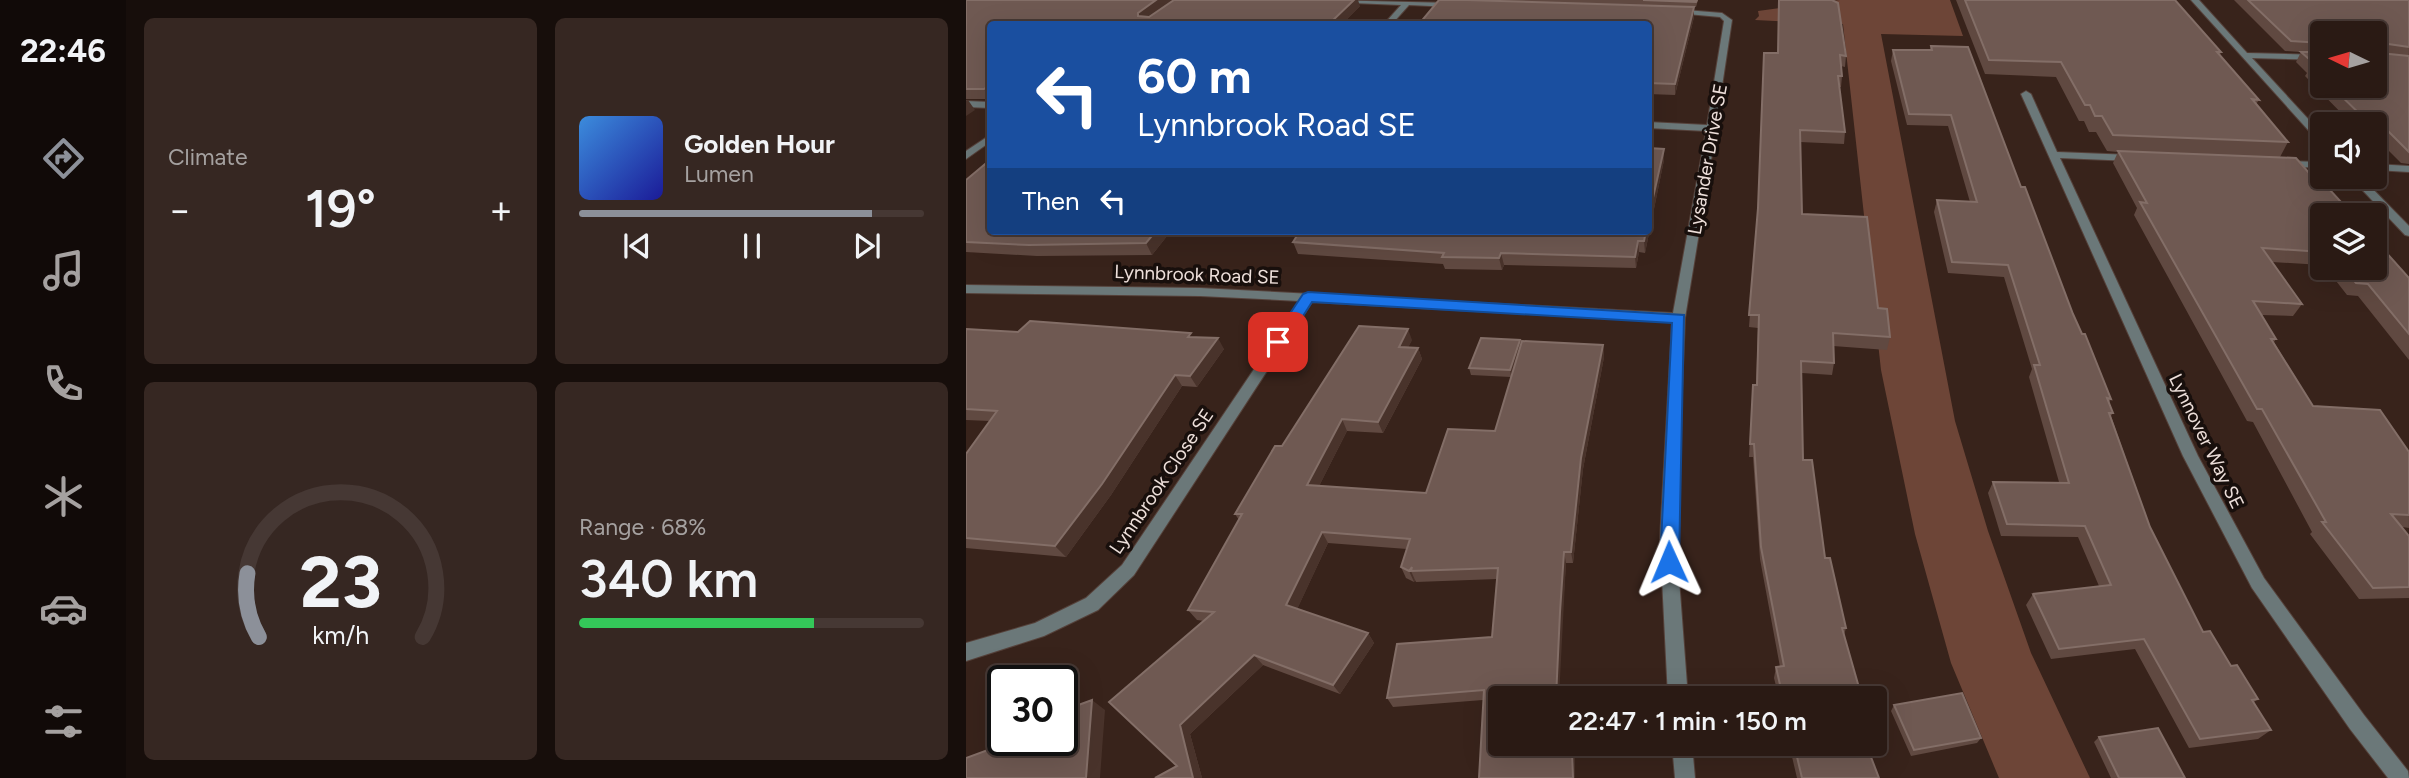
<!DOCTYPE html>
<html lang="en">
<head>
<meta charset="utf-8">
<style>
	:root { --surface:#2a1a14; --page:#362722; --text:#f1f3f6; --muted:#a5a1a0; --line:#463834; --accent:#8c9099 }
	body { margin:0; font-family:Figtree,sans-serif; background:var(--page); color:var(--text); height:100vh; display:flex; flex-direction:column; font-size:26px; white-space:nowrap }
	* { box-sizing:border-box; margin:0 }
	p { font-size:23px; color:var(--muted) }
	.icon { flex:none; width:38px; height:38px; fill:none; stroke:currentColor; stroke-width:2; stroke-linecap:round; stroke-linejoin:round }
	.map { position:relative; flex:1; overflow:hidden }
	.sheet { display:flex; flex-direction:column; gap:18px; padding:18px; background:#170e0b; width:840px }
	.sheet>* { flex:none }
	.banner { position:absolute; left:21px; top:21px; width:665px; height:214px; border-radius:7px; box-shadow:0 7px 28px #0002,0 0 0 2px var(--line); background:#1a4fa0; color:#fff; overflow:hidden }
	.needle { width:46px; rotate:275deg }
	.controls { position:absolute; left:1344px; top:21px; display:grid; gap:14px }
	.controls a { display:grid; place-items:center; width:77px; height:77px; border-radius:7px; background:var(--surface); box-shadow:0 7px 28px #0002,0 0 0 2px var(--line); font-size:35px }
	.speed { position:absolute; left:21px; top:665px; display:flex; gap:14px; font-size:35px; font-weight:700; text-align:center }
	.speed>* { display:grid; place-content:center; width:91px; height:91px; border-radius:50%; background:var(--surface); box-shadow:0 7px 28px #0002,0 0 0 2px var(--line); line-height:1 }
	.speed .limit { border:4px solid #111; border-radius:10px; background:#fff; color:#111 }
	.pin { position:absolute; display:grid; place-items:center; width:60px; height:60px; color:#fff; margin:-30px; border-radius:14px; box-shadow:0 4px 10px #0006 }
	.me { position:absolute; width:77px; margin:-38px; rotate:359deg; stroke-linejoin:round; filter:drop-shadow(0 0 5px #0008) }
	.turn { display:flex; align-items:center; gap:24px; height:147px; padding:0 35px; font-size:32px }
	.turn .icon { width:91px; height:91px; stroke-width:2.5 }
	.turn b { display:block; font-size:49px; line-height:60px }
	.then { display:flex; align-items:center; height:66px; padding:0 35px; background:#0003; gap:14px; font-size:26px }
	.big { font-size:52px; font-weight:600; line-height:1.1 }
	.sheet .tile { flex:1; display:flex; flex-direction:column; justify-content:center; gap:10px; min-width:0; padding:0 24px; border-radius:10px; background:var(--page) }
	.sheet .dial { align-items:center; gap:0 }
	.dial svg { height:182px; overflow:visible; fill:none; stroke:var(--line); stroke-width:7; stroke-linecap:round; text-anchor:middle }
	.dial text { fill:var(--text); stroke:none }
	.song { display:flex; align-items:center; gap:21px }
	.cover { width:84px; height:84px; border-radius:10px; background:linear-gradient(135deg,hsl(210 70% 55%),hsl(240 70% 35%)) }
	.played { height:7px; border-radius:4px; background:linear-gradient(90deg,var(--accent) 85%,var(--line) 85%) }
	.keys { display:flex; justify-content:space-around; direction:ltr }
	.heat { display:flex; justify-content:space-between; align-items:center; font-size:38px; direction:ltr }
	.charge { height:10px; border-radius:5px; background:linear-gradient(90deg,#34c759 68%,var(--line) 0) }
	.sheet .tiles { flex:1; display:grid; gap:18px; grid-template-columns:repeat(2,1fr) }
	.trip { position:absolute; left:522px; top:686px; width:399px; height:70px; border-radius:7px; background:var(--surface); box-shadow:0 7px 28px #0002,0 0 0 2px var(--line); font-weight:600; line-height:70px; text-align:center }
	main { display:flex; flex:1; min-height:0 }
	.dock { display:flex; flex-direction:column; width:126px; justify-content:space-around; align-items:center; background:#110a08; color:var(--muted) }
	.dock .icon { width:49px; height:49px }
	.dock .active { color:var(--accent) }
	.dock b { font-size:32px; color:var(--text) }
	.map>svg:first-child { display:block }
</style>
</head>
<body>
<main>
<nav class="dock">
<b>22:46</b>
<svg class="icon active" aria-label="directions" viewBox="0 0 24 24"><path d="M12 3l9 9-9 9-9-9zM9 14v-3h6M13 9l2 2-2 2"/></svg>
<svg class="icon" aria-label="music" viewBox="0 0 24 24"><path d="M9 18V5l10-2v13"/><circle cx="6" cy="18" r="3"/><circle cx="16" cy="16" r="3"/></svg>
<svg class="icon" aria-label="phone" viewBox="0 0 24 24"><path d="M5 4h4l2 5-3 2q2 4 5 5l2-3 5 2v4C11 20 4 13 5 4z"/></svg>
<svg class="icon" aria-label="climate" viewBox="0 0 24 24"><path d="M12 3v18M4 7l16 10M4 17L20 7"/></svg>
<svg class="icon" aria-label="car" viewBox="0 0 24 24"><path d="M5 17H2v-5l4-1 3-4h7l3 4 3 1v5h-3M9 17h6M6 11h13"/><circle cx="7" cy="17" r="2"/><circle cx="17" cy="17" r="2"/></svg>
<svg class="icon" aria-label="filters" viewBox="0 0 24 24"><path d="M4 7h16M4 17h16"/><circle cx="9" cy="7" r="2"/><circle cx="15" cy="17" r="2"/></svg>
</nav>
<section class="sheet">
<div class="tiles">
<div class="tile"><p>Climate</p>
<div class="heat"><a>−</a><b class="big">19°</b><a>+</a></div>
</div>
<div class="tile">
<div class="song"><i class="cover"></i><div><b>Golden Hour</b><p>Lumen</p></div></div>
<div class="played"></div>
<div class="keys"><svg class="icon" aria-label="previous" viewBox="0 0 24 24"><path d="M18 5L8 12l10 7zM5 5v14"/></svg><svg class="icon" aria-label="pause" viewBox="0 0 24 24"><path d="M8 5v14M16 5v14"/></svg><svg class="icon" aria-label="next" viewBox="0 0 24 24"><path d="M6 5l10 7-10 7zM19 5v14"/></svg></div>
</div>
<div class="tile dial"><svg viewBox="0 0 100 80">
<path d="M14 69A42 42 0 1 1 86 69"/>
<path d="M14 69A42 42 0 0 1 9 41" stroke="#8c9099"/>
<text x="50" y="56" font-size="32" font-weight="700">23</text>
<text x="50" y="72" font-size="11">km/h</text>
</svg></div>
<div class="tile"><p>Range · 68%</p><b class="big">340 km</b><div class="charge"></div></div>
</div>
</section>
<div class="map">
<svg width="1443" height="778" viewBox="0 0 1443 778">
	<rect width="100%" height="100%" fill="#38231b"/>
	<path fill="#6d4537" d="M874 0H984L997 36 915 34 989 421 1022 531 1065 653 1124 778H1033L985 663 949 534 915 370 877 24 789 20 793 16 792 11Z"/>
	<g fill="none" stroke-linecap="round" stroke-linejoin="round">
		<g stroke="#55413a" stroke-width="2">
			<path id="minor" d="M358 0 486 3 490 5 486 7 443 5 426 24H418L435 5 362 2Z
				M1225 0H1233L1281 53 1356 55V60L1286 58 1356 134V143L1353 142Z
				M707 9 756 13 766 20 750 126 753 128 750 130 719 318 710 539 722 698H702L694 539 706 322 346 302 168 575 132 610 78 636 0 661V643L69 623 120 598 156 565 334 301 234 296 0 293V285L234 288 707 313 740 131 682 128V122L741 125 758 21 754 17 710 13 706 11Z
				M1060 91 1065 94 1091 152 1166 155 1171 158 1166 161 1094 158 1232 456 1298 578 1398 715 1442 771 1443 778H1422L1384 729 1286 588 1217 456 1055 94Z
				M0 101 24 102V108L0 107Z
				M24 135V142L0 159V151Z
				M1319 161 1356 162V168L1315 166V162Z
				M1409 164 1443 166V172L1409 170Z
				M1384 177H1395L1443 226V236L1439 235Z
				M706 744H726L729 778H709Z"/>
		</g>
		<use href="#minor" fill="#6b7879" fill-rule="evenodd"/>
	</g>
	<path fill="#604941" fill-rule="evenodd" d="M0 0 189 13 394 6 376 24H24V99H0Z
		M510 0H732L730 7H728V17L709 95 682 94V24Z
		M813 0H866L880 56 879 67 875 66 876 76 875 87H873L879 132 878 144 834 142 836 214 912 308 924 337 921 350 867 346 868 363 866 375 836 373 837 460 859 558 880 628 878 635 896 698H813L808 678 810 667H814L794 559 787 457H783L787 385H790L792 328 783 327 791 219 812 53Z
		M990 0H1209L1255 52 1254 55 1293 100 1290 104 1322 142 1314 157 1356 215V265L1306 262 1336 304 1327 316 1295 315 1310 339 1308 342 1347 406 1443 452V528L1436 527 1443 536V598L1393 599 1344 534 1346 532 1287 422 1281 421 1168 215 1171 208 1147 163 1152 152 1141 151 1130 132H1123L1118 121H1113L1090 77 1019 74Z
		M1268 0H1443V164L1435 163 1413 141H1409V124H1386L1339 76 1341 73 1330 62 1335 52 1319 51ZM1356 33 1409 86H1356Z
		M965 46 1055 187 1107 314 1145 399 1143 403 1147 413 1145 416 1184 527 1237 632 1292 699 1288 702 1305 730 1292 739 1223 748 1169 649 1085 659 1060 605 1067 594 1133 586 1112 537 1035 536 1022 493 1027 482H1093L1063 377 1066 369 1038 277 982 273 968 212 971 200 1004 202 982 126 941 125 925 61 927 50H964Z
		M698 149V160L679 253 673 252 670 268 538 265 536 270 479 269 477 264 332 254 327 242 682 231Z
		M0 180 24 231H205L186 255 71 256 0 252Z
		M1360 268H1409L1443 278V360L1392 296 1381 295Z
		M0 329 52 332 228 337 258 349 231 387 216 386 145 495 100 557 0 548V454L24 421 0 420Z
		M446 340 442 347 452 348 456 359 417 433 381 431 353 486 460 493 529 431 545 377 505 375 503 368 555 343 637 345 638 357 617 469 607 563H600L596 622 534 698 598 752 606 751 609 760 517 700 427 707 421 698 526 637 531 579 450 582 449 580 448 582 440 578 435 567 441 549 362 543 331 609 402 633 408 643 374 694 297 665 224 734 236 778H189L211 766 238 621 231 620 222 610 273 520 269 514 316 446Z
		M928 705 1015 738 1011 743 945 756 925 711Z
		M1133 737 1219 778H1145L1128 742Z
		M823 744H900L913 778H831Z"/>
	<path fill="#49332b" d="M190 0H207L176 22 172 16V13Z
		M388 0H392L394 6 376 24H363Z
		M728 7V17L709 95V84Z
		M24 85V99L18 89Z
		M2 100 9 110 0 116V101Z
		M698 149V160L679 253 678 241 680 231H682V220Z
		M190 231H205L186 255 180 243Z
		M672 241 673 252 670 268 669 257Z
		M535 253 538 265 536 270 533 258Z
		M442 329 446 340 437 358 433 347Z
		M252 338 258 349 231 387 224 376Z
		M554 340 556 347 545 377 544 370Z
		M637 345 638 357 617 469 607 563 605 552 615 458Z
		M452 348 456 359 417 433 412 422Z
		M209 375 216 386 145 495 100 557 89 546Z
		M376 419 381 431 348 496 341 485Z
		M356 532 362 543 328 616 320 605Z
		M598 552 600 563 593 698H590L594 612Z
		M446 567 445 571 449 580 448 582 443 571Z
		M402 633 408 643 374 694 367 685Z
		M288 655 297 665 224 734 236 778H227L214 725Z
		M126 700 139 710 134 778H120Z
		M606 751 609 760V778H607Z"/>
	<path fill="#6f5952" stroke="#836e67" stroke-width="2" d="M0 0H190L172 13V16L183 17 208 0H388L363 24H24V85L18 89H0Z
		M473 0H501L728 7 709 84 682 83V24H453Z
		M677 0H731L730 2Z
		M813 0H866L872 3 880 56 874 55 876 76H872L879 132 834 130 836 214 901 217 912 308 921 309 924 337 867 333 868 363 835 361 837 460H846L859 558H864L880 628H876L896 698H817L810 667 818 666 795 547 788 444H784L787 385H791L793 315H783L792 208 798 53H812Z
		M999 0H1209L1255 52H1251L1293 100 1286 99 1322 142 1147 135 1136 116H1129L1124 105H1119L1095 62 1023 60Z
		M1282 0H1443V47L1415 43 1414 53 1443 56V152L1421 130H1409V124H1404L1365 86H1409V33H1356V43L1325 41Z
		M965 46 1002 47 1055 187H1059L1107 314 1116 334H1119L1145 399 1141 398 1147 413H1143L1184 527 1237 632 1244 631 1265 666 1271 665 1292 699 1286 700 1305 730 1234 739 1178 639 1093 649 1067 594 1145 585 1119 526 1041 524 1027 482 1103 483 1068 365H1074L1042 265 986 262 971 200 1011 202 985 115 943 114 927 50H966Z
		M1335 52H1356V77L1345 66H1351Z
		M682 148 698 149 682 220Z
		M1152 151 1330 158 1350 181 1364 190 1387 215H1356V252L1296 248 1336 304 1287 301 1310 339H1305L1347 406 1414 410 1443 452V515L1425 514 1443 536V587L1407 588 1356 522H1360L1296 409H1291L1174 202 1181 203Z
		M24 160V231H190L180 243 63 245 0 242V180Z
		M334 231H680L678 241H672L669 257 535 253 533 258 476 257 478 253 327 242Z
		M1409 240 1443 278V334L1402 284 1390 283 1378 268H1409Z
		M64 321 225 333 222 337 252 338 224 376 209 375 136 484 89 546 0 538V454L31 411 0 409V329L52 332Z
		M393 326 442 329 433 347 452 348 412 422 376 419 341 485 460 493 482 429 529 431 556 341 637 345 615 458 605 552H598L594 612 590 698H534V744H596V753L606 751 607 778H513L518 690 421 698 431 644 526 637 532 568 445 571 446 567 443 571 435 567 444 539 356 532 320 605 402 633 367 685 288 655 214 725 227 778H189L211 766 143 702 248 612 222 610 276 514H269L309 446H316Z
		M515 338 554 340 544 370 503 368Z
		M996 693 1015 738 948 750 928 705Z
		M126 700 120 778H0V758L49 740H96V711Z
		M1192 728 1219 778H1153L1133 737Z
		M828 744H900L913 778H836Z"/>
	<path fill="#1a73e8" stroke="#114b97" stroke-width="2" d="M342 292 718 315 713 562 710 568 703 570 697 568 694 562 706 323 346 302 318 346H307V339L337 294Z"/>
	<g text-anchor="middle" stroke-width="7" stroke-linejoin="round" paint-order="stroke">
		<g font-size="19" fill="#eddfda" stroke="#180f0c">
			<text transform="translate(741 159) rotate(-80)" y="7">Lysander Drive SE</text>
			<text transform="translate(231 274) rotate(2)" y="7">Lynnbrook Road SE</text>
			<text transform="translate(1241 441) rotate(64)" y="7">Lynnover Way SE</text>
			<text transform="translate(195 481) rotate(-56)" y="7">Lynnbrook Close SE</text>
		</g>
	</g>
</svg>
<div class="controls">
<a><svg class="needle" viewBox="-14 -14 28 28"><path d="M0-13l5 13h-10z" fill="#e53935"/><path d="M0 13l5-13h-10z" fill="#a5a1a0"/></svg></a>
<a><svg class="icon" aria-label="sound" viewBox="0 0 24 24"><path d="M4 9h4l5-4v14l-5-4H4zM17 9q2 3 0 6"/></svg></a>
<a><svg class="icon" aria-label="layers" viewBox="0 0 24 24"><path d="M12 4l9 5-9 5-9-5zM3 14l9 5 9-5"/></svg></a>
</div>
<div class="speed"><div class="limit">30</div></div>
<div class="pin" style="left:312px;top:342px;background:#d93025"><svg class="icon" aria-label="arrive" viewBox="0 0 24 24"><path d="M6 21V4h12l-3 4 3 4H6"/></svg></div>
<svg class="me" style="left:703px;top:562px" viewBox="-20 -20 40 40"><path d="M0-17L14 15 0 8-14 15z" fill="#1a73e8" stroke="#fff" stroke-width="4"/></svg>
<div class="trip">22:47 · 1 min · 150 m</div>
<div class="banner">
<div class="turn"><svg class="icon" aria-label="left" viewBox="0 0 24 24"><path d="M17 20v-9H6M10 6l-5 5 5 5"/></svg><div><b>60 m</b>Lynnbrook Road SE</div></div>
<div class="then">Then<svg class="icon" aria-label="left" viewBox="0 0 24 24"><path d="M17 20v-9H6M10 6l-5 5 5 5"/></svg></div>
</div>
</div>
</main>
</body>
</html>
